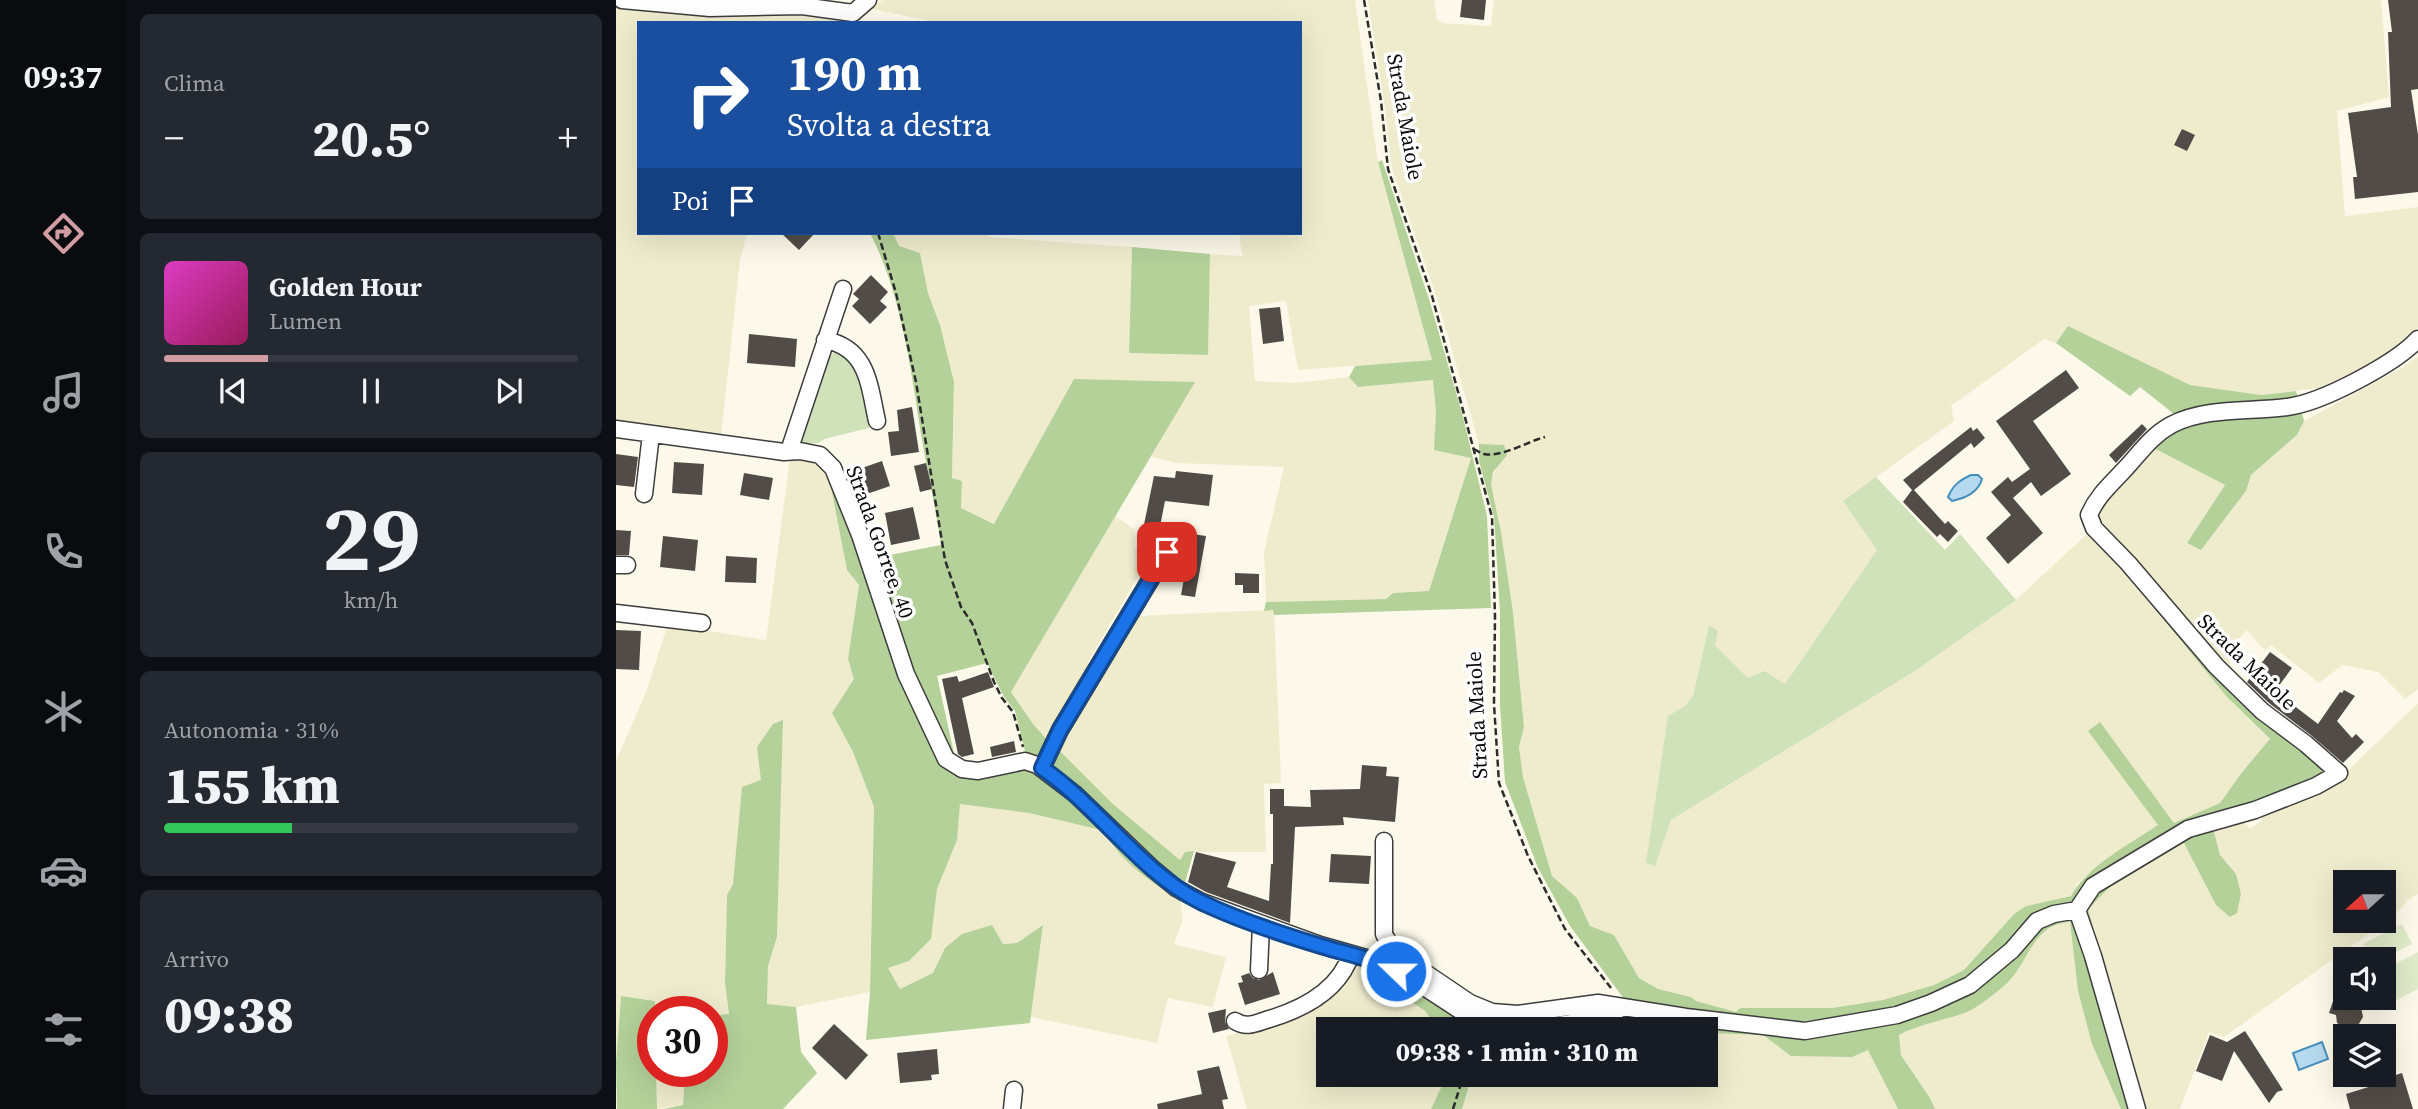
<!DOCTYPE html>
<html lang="it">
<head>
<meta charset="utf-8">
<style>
	:root { --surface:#171b24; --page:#242831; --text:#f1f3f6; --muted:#9ea1a6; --line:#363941; --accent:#d19da2 }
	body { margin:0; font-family:"Source Serif 4",serif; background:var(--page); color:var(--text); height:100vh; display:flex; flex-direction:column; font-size:26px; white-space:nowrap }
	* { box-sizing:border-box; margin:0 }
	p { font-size:23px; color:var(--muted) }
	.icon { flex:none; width:38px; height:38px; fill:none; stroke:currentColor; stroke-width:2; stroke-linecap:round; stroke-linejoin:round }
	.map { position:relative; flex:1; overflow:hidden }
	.panel { display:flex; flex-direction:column; gap:14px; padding:14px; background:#0d0f14; width:490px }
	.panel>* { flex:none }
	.top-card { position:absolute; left:21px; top:21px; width:665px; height:214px; border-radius:0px; box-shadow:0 7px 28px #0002; background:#1a4fa0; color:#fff; overflow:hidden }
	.needle { width:46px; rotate:249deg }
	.buttons { position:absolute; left:1717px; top:870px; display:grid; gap:14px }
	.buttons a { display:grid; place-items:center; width:63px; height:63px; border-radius:0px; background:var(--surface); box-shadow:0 7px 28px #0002; font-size:35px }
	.speed { position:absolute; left:21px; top:996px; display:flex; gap:14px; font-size:35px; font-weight:700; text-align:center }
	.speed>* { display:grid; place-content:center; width:91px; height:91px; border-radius:50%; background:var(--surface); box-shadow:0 7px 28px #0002; line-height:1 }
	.speed .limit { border:10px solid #d22; background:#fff; color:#111 }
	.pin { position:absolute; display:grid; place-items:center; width:60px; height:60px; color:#fff; margin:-30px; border-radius:14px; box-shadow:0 4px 10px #0006 }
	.me { position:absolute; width:77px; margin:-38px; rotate:292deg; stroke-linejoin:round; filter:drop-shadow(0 0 5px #0008) }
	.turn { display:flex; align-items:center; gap:24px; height:147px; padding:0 35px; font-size:32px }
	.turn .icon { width:91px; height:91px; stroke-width:2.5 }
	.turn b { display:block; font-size:49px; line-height:60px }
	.then { display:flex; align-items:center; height:66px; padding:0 35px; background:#0003; gap:14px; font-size:26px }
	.big { font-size:52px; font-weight:800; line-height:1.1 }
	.panel .tile { flex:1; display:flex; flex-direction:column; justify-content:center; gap:10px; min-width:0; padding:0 24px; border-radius:10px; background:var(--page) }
	.panel .dial { align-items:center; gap:0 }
	.dial b { font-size:91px; line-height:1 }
	.song { display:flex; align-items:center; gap:21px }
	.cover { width:84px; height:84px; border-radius:10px; background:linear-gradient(135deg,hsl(310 70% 55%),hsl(330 70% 35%)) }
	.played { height:7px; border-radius:4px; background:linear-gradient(90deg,var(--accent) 25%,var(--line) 25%) }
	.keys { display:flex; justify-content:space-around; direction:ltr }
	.heat { display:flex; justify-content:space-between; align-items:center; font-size:38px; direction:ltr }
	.charge { height:10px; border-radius:5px; background:linear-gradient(90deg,#34c759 31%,var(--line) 0) }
	.trip { position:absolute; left:700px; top:1017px; width:402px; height:70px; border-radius:0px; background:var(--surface); box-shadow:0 7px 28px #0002; font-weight:800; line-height:70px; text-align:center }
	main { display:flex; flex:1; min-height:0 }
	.menu { display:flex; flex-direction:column; width:126px; justify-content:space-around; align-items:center; background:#090b0e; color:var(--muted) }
	.menu .icon { width:49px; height:49px }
	.menu .selected { color:var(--accent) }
	.menu b { font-size:32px; color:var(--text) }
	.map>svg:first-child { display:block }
</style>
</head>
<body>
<main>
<nav class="menu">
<b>09:37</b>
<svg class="icon selected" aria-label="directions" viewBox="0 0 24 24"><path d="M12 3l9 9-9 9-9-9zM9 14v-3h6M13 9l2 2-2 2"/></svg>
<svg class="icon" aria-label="music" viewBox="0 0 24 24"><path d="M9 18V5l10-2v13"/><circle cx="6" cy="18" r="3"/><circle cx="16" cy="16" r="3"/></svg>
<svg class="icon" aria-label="phone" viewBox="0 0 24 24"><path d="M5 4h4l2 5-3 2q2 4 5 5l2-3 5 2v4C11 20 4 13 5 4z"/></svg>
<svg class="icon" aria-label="climate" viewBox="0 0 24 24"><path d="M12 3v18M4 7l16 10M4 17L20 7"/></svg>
<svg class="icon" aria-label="car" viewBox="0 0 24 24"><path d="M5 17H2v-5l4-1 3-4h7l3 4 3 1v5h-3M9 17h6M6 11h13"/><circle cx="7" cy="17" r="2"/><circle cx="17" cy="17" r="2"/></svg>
<svg class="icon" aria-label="filters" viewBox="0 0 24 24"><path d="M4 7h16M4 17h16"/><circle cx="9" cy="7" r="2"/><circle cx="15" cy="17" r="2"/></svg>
</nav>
<section class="panel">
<div class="tile"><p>Clima</p>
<div class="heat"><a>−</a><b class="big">20.5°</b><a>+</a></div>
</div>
<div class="tile">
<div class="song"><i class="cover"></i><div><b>Golden Hour</b><p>Lumen</p></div></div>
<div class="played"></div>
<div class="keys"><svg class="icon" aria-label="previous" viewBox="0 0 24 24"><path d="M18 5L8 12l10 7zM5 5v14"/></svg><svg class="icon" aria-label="pause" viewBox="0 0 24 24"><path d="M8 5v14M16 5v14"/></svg><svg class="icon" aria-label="next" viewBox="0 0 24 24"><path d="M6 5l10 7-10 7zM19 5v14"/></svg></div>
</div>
<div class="tile dial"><b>29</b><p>km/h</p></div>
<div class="tile"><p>Autonomia · 31%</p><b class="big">155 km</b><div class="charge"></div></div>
<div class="tile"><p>Arrivo</p><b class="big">09:38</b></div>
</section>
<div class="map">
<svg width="1802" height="1109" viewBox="0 0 1802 1109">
	<rect width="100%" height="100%" fill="#fcf9ea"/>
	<path fill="#efecce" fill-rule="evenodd" d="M267 0H739L762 162 816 360 682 370 670 301 633 306 639 381 679 383 733 377 742 387 817 380 820 413 855 458 813 591 777 593 770 599 650 602 648 552 668 467 561 463 535 457 578 382 458 380 379 524 344 508 346 482 336 478 338 382 324 325 312 293 304 253 283 246 277 233H372L373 237 516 247 513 353 591 355 594 254 626 256 623 233H684V23H316L314 21 252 8Z
		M752 0H818L821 19 826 23 875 26 878 0H1765L1773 97 1721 111 1729 216 1802 207V327L1787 345 1750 367 1702 388 1645 395 1573 385 1452 326 1440 343 1428 339 1335 406 1338 421 1227 501 1261 550 1169 684 1132 678 1099 645 1093 626 1077 696 1069 706 1039 865 1055 820 1299 671 1400 600 1472 533 1510 571V575L1611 697 1654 740 1627 771 1604 803 1559 824 1484 723 1472 731 1543 825 1474 872 1461 884 1455 896 1410 906 1398 914 1348 970 1318 985 1267 1000 1216 1008H1124L1120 1012 1080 1001 1075 997 1042 989 1023 978 998 935 974 926 961 898 936 877 907 777 903 747 908 727 897 612 885 532 874 485 888 445 863 444 820 295 776 169 768 101Z
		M0 5 85 14 185 10 224 19 223 23H23V233H131L124 260 105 437 0 422Z
		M1802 356V689L1789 699 1762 672 1727 665 1703 683 1655 645 1649 651 1631 630 1615 647 1613 674 1480 526 1481 506 1534 446 1609 485 1571 543 1585 550 1630 491 1635 475 1681 435 1688 421 1786 368Z
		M174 458 200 463 212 472 231 570 243 585 232 659 239 679 216 713 237 752 258 807 254 992 180 1007 151 1005 152 966 161 937 167 721 145 780 117 884 111 895 109 983 113 1015 96 1016V1012L39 1011V1001L5 996 0 1062V761L30 692 52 624 150 640Z
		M499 516 519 530 518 547 532 559 472 662 474 669 431 739 417 724 395 692Z
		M658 610 665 779 664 783 648 784 650 852H569L564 861 498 805 439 746 519 616Z
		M1802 703V894L1793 899 1779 915 1608 1037 1593 1032 1564 1109H1526L1471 909 1494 887 1569 843 1600 905 1620 874 1604 855 1596 824 1623 817 1634 829 1646 820 1640 812 1726 776ZM1729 882H1768V920H1729Z
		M344 803 413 813 485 830 498 848 524 873 547 887 564 902 567 919 558 944 610 957 597 1007 552 998 541 1043 415 1017 427 925 401 943 329 948 317 973 284 989 272 968 293 961 315 939 321 889 341 840Z
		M1454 922 1462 991 1476 1043 1505 1109H1319L1314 1098 1285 1054 1283 1035 1394 981 1421 939 1440 923Z
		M745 962 768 972 764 982 808 1010 819 1024 829 1029H712V1074L831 1075 815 1109H631L610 1036 633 1030Z
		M1096 1032 1147 1035 1175 1056 1252 1049 1282 1109H846L856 1075 1090 1074V1033Z
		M40 1071H69L67 1105 41 1109Z"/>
	<path fill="#cfe2b9" d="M223 350 244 372 251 404 253 428 208 439 203 443 182 444 206 360Z
		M1260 477 1329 550 1344 534 1400 600 1299 671 1055 820 1039 866 1030 863 1052 716 1069 706 1077 696 1093 625 1102 631 1099 645 1132 678 1148 671 1169 684 1261 550 1227 501Z"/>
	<path fill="#b4d19a" d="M766 160 813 299 846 413 871 516 875 608 658 615 657 610 648 611 650 602 770 599 777 593 813 591 855 458 818 450 820 413 817 380 742 387 733 377 739 366 816 360 762 162Z
		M254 233H277L283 246 304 253 312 293 324 325 338 382 336 478 346 481 345 508 378 524 458 379 579 382 395 692 417 724 434 743 426 764 411 759 399 711 388 697 371 663 321 676 340 762 317 729 253 559 325 545C320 510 312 475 306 440 295 371 286 295 254 233Z
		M516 247 594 254 592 355 513 353Z
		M1452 326 1574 385 1645 395 1680 391 1688 421 1681 435 1635 475 1630 491 1585 550 1571 543 1609 485 1534 446 1563 418 1524 387 1514 396 1440 343Z
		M863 444 888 445 891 455 877 472 875 485 885 532 897 612 908 727 903 747 907 777 936 876 961 898 974 926 998 935 1023 978 1042 989 1075 997 1080 1001 1120 1012 1124 1008H1216L1267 1000 1318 985 1348 970 1398 914 1410 906 1455 896C1471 866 1514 844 1542 825L1472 731 1484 722 1558 823 1604 803 1627 771 1654 739 1611 697 1510 574V571L1714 771 1636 807 1596 816 1459 906 1437 909 1351 983 1279 1011 1191 1026 1011 1003 954 926 922 868 889 782 884 705V612L878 517 863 461Z
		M212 472 329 762 409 765 425 770 566 895 564 902C551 891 536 883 523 872 508 860 496 845 485 830L413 813 344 804 341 840 321 889 315 939 293 961 272 968 284 989 317 973 329 948 346 934 376 925 387 944 401 943 427 925 414 1023 250 1040 254 992 258 807 237 752 216 713 238 679 232 659 243 585 231 570Z
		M167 720 161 937 152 966 151 1004 180 1007 185 1052 201 1073 167 1109H48L67 1105 69 1071H96V1016L113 1014 109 983 111 895 117 884 126 787 145 780 141 747 157 724Z
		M439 746 498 805 564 860 569 852 578 851 568 886 430 767Z
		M1596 824 1604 855 1620 874 1625 894 1621 913 1614 917 1600 905 1568 843 1494 887 1472 909 1491 978 1464 912 1480 888Z
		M1461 918 1519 1109H1505L1476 1044 1462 991 1454 922C1419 924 1414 957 1394 980 1387 988 1361 1008 1351 1012 1328 1021 1305 1023 1283 1035L1285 1055 1314 1098 1319 1109H1282L1252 1050 1236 1057 1175 1056 1147 1035 1090 1033V1029H893L902 1021 983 1008 1189 1035 1317 1007 1422 924Z
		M768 972 879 1029H829L819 1024 808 1010 763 981Z
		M5 996 39 1001V1011L37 1012V1071H40L41 1109H1L0 1062Z
		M831 1075H856L846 1109H815Z"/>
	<path fill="#e0ebc9" d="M1786 924 1796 944 1767 959H1755L1747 944Z
		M1802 952V989L1760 1011 1752 998H1768V970Z"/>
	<path fill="#b5d9ee" stroke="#458ebc" stroke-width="2" d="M1355 475H1362L1366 479C1362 493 1349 498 1336 501L1332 497C1337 485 1344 480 1355 475Z
		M1706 1042 1712 1059 1683 1070 1677 1053Z"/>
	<path fill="#524c48" d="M846 0H870L868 20 844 17Z
		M1772 0H1802V89L1795 90 1802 135V192L1739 199 1737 177H1741L1732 113 1775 107 1772 32H1776Z
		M1566 129 1579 135 1571 151 1558 145Z
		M165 233H199L183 250Z
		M255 275 272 292 264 301 271 307 254 324 236 306 243 299 237 294Z
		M664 307 668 341 647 344 643 309Z
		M133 334 181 339 179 367 131 363Z
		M1450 370 1463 388 1417 421 1455 474 1425 496 1415 482 1397 498 1427 533 1392 564 1370 538 1395 515 1375 492 1392 477 1396 482 1414 469 1380 421Z
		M296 407 303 452 275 456 272 432 283 431 281 410Z
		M1526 424 1531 429 1500 463 1493 455Z
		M1355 427 1357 431 1361 428 1369 438 1358 448 1355 443 1298 490 1329 524 1332 521 1342 531 1332 542 1324 534 1321 537 1287 502 1296 490 1287 480Z
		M0 454 22 457 18 487 0 485Z
		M266 461 274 486 248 495 240 470Z
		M58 462 88 464 86 495 56 493Z
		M310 463 316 489 304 492 298 466Z
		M560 471 597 475 593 506 549 501 540 547 524 544 538 476 559 478Z
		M128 473 157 478 153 500 124 495Z
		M297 507 304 539 275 545 269 513Z
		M0 530 15 531 13 555H0Z
		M576 534 590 536 579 597 565 595Z
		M47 536 82 540 79 571 44 567Z
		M110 556 141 558 140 583 109 582Z
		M619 573 643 574V593H627V585H619Z
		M0 630 25 631 23 670 0 669Z
		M1654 652 1676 668 1659 691 1702 724 1724 692 1726 693 1728 690 1739 696 1721 721 1736 738 1740 734 1748 742 1727 763 1696 736 1653 703 1631 682Z
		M372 672 378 687 346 698 358 754 346 757 342 754 326 679 341 676 343 682Z
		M398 741 400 752 376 757 374 747Z
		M746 765 771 767 770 776 783 777 779 822 727 817 728 825 679 827 674 923 590 892 572 882 580 852 620 862 611 887 653 901 655 864H657V814H654V789H668V806L695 807 694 790 744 789Z
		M715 854 755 856 753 884 713 882Z
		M657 972 664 994 629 1005 622 983 627 982 625 976 633 973 637 978 643 980Z
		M1718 998 1728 1002 1737 1001 1745 1007 1747 1017 1741 1027 1731 1029 1721 1023 1720 1015 1713 1013Z
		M610 1009 609 1022 613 1029 597 1033 592 1013Z
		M218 1024 252 1055 230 1080 196 1048Z
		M1629 1031 1667 1090 1661 1092 1653 1103 1618 1051 1606 1081 1580 1071 1594 1035 1611 1042Z
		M321 1049 323 1074 315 1075 316 1080 284 1083 281 1053Z
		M603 1066 612 1099 606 1100 608 1109H542L541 1104 586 1094 581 1071Z
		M1786 1073 1797 1109H1734L1730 1094 1756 1086 1755 1083Z"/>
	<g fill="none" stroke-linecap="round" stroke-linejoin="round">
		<g stroke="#3d3d3d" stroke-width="19">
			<path id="minor" d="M6 0 94 8 186 6 237 13 252 0
				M209 340C252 348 253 385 261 421
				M0 429 168 452 184 451 204 455 217 468 244 535 290 674 330 759 346 769 362 771 409 761 421 765 459 794 536 868 560 888 586 902 704 945 764 962 796 979 848 1013 900 1029
				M173 451 227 289
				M28 494 35 434
				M0 565H11
				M0 613 86 623
				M426 768 444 730 551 552
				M768 841V934L775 947 786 957 854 1003 876 1012 902 1014 982 1003 1070 1017 1189 1031 1281 1015 1315 1003 1354 985 1396 950 1421 921 1438 914 1461 910 1477 956 1521 1109
				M1461 910 1477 886 1572 829 1639 810 1700 786 1723 773 1690 744 1646 711 1600 666 1512 563 1478 528 1473 515C1481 496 1495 484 1509 469 1524 453 1535 436 1555 425 1589 407 1634 412 1671 407 1705 403 1779 364 1802 339
				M643 970 645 925
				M619 1021C630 1028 638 1024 650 1020 685 1010 723 991 735 954
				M921 1029 965 1021 1004 1009
				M396 1109 398 1090"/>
		</g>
		<path stroke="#2c2c2c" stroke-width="2.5" stroke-dasharray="7 3.5" stroke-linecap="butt" d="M748 0 765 101 772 169 816 296 876 517 879 616 878 704 883 783 912 856 949 929 995 988
			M262 233 280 293 300 382 329 560 345 607 356 623 378 682 386 698 397 712 407 747
			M858 449C862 451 865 454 868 454 884 458 913 441 929 437
			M837 1109 848 1074"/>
		<use href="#minor" stroke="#fff" stroke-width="16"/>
	</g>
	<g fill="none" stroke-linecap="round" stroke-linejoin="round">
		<g stroke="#114b97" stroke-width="18">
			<path id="route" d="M551 552 444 730 426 768C483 807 524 872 585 902 622 920 665 934 705 946 730 954 756 958 780 971"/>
		</g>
		<use href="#route" stroke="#1a73e8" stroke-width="12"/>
	</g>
	<g text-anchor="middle" stroke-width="7" stroke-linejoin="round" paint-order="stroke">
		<g font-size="21" fill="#0a0a0a" stroke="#fff">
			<text transform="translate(789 117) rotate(80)" y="7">Strada Maiole</text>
			<text transform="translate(264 542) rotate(70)" y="7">Strada Gorree, 40</text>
			<text transform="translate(1631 662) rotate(44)" y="7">Strada Maiole</text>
			<text transform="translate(861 715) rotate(-93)" y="7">Strada Maiole</text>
		</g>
	</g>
</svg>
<div class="buttons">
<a><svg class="needle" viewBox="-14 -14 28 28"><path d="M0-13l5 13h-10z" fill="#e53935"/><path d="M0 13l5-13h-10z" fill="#9ea1a6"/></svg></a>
<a><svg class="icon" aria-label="sound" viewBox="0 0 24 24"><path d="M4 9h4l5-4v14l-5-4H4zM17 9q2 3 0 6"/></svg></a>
<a><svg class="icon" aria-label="layers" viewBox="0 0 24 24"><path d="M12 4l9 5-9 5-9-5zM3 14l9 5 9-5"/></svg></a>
</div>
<div class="speed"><div class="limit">30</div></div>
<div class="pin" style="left:551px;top:552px;background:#d93025"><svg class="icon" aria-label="arrive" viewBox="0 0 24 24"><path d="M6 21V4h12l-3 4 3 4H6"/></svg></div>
<svg class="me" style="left:780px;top:971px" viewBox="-20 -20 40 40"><circle r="17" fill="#1a73e8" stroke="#fff" stroke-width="3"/><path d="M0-11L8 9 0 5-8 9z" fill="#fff"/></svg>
<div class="trip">09:38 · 1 min · 310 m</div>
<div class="top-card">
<div class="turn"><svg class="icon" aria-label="right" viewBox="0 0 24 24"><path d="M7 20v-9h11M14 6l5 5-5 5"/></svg><div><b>190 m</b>Svolta a destra</div></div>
<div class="then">Poi<svg class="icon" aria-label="arrive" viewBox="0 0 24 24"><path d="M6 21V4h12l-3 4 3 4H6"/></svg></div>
</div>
</div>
</main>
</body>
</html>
